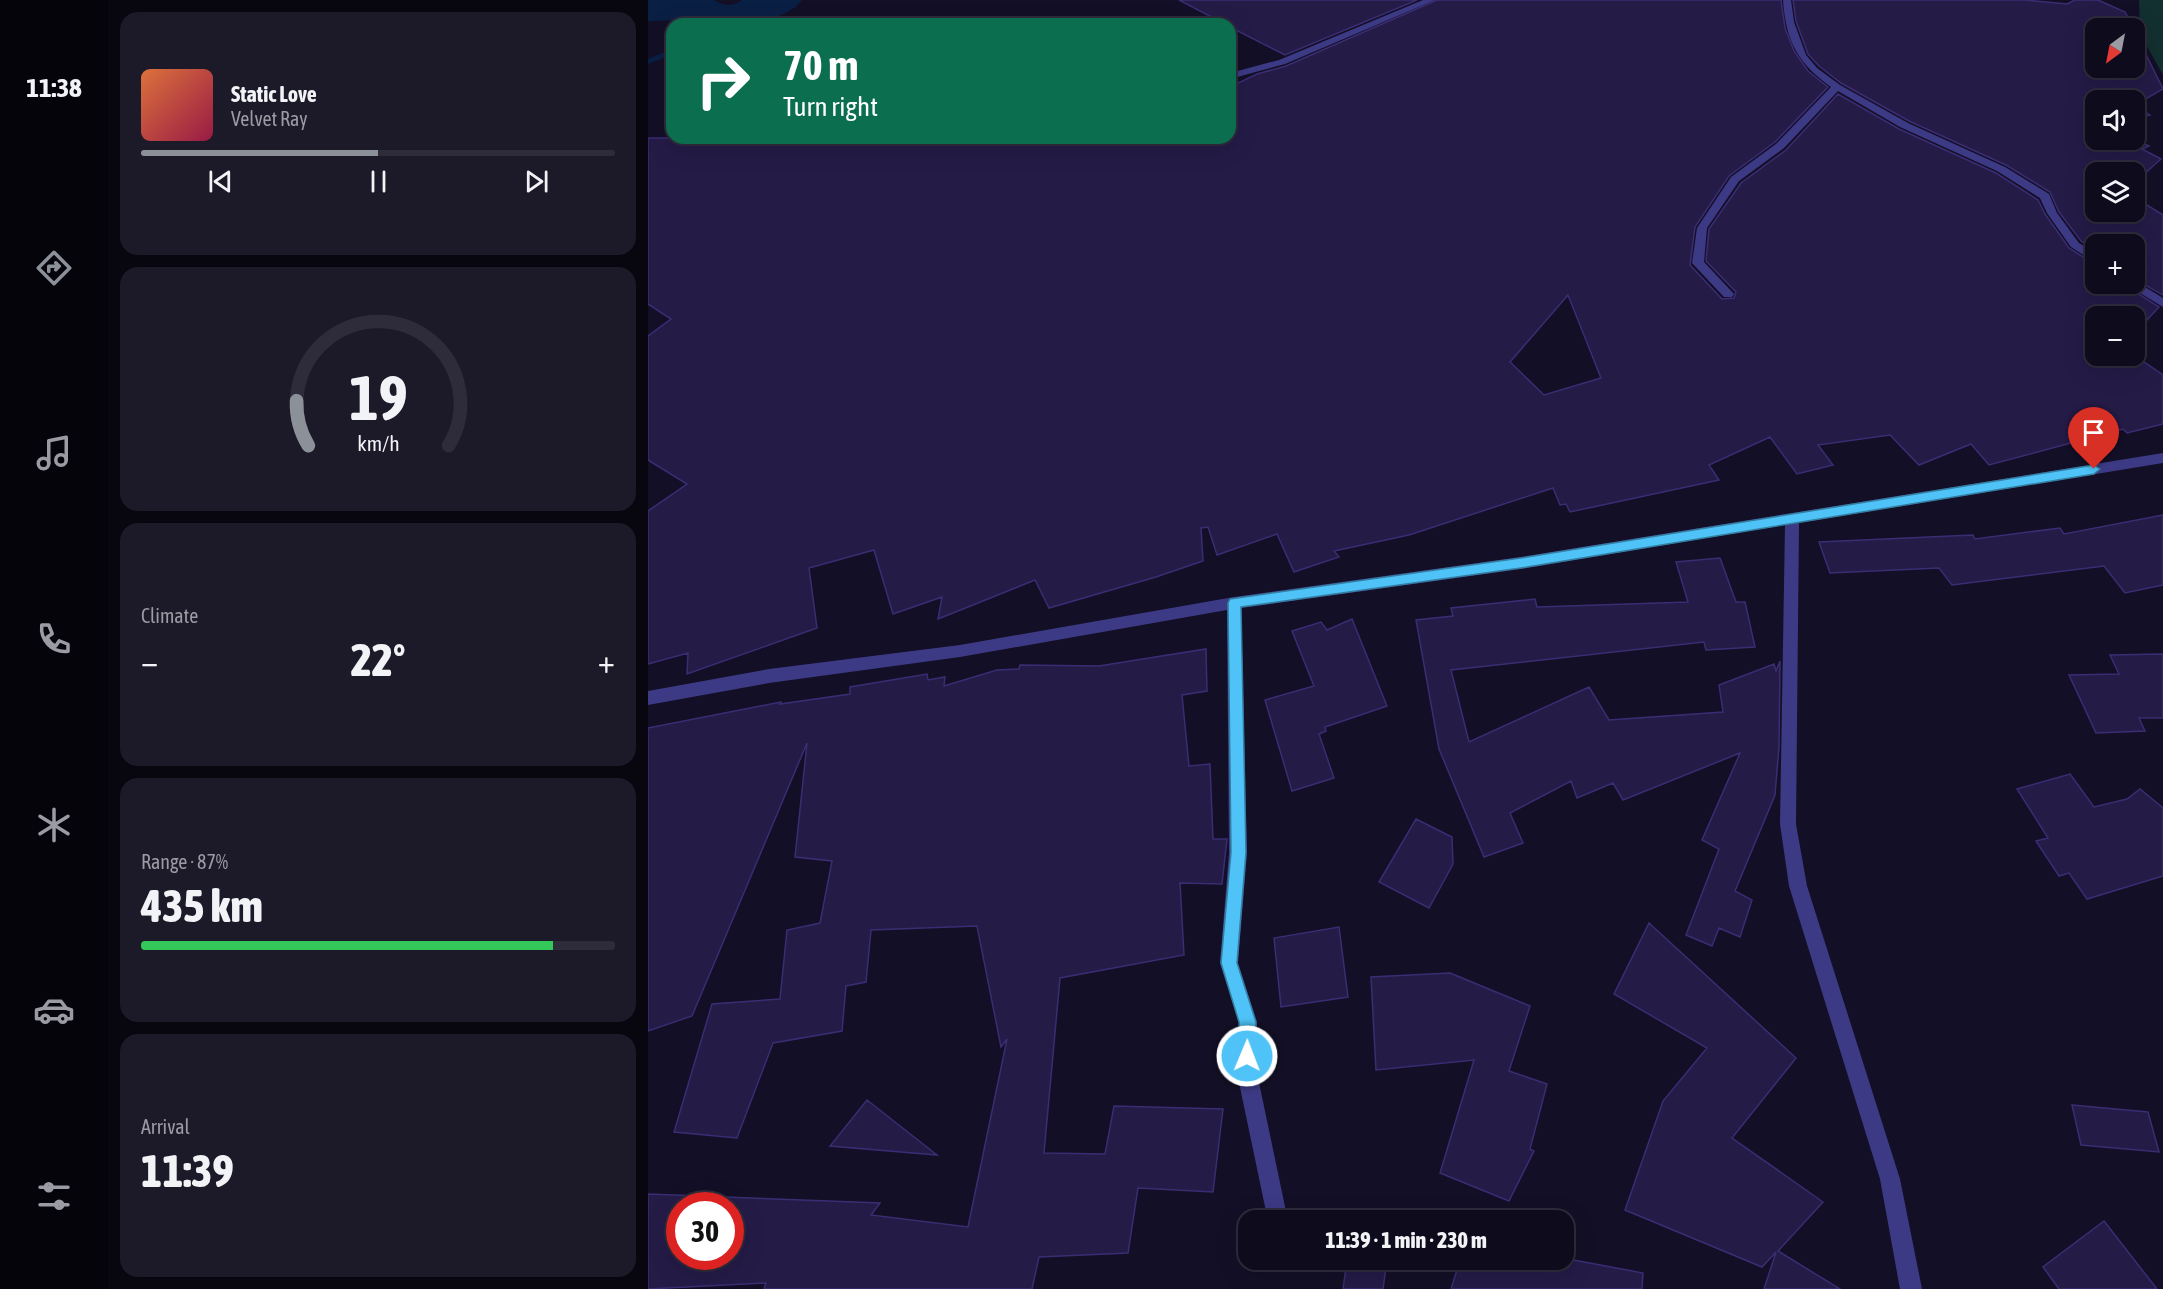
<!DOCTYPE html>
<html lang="en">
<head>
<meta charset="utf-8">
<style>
	:root { --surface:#0e0b1c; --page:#1c1929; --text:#f1f3f6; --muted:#9b9ba3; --line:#2e2b3b; --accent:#8c9099 }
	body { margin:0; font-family:"Asap Condensed",sans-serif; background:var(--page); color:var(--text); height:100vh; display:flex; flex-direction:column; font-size:22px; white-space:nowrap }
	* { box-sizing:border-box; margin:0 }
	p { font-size:20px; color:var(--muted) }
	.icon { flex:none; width:33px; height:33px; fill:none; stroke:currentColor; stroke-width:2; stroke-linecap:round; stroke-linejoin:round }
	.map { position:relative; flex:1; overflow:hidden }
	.details { display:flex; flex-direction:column; gap:12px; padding:12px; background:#08060f; width:540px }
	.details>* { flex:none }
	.guide { position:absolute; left:18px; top:18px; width:570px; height:126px; border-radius:18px; box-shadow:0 6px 24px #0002,0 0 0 2px var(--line); background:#0b6e4f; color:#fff; overflow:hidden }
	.needle { width:39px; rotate:212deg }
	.tools { position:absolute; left:1437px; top:18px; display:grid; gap:12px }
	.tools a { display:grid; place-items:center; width:60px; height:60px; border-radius:12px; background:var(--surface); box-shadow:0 6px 24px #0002,0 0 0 2px var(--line); font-size:30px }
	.speed { position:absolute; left:18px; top:1192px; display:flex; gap:12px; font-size:30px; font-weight:700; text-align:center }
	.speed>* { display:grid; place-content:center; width:78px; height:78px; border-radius:50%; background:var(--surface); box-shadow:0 6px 24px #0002,0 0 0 2px var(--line); line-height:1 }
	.speed .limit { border:9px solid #d22; background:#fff; color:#111 }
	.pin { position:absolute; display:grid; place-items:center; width:51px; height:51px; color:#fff; margin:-62px -26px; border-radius:50% 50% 50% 0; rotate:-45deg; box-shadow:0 0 6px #0007 }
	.pin .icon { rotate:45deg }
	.me { position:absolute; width:66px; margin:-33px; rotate:1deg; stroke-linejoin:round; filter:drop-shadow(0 0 4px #0008) }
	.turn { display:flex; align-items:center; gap:21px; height:126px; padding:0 18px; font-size:27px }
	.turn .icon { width:78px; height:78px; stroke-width:2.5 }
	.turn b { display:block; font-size:42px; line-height:51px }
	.big { font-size:45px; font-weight:800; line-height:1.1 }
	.details .widget { flex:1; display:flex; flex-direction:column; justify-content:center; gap:9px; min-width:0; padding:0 21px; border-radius:18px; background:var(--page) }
	.details .dial { align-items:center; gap:0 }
	.dial svg { height:156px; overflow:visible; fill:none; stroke:var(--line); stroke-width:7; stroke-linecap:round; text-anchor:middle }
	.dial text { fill:var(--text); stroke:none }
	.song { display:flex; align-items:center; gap:18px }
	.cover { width:72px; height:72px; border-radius:9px; background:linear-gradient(135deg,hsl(20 70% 55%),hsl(340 70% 35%)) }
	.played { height:6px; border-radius:3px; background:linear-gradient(90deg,var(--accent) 50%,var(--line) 50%) }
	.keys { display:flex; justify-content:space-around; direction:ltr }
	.heat { display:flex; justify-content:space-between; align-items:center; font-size:33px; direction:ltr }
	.charge { height:9px; border-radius:4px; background:linear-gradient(90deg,#34c759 87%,var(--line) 0) }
	.trip { position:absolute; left:590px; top:1210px; width:336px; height:60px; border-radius:18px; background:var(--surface); box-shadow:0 6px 24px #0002,0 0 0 2px var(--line); font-weight:800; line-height:60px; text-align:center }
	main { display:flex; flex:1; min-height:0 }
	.tab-bar { display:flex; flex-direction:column; width:108px; justify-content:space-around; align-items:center; background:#06040b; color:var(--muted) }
	.tab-bar .icon { width:42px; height:42px }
	.tab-bar .on { color:var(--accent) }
	.tab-bar b { font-size:27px; color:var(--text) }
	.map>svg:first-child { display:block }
</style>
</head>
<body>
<main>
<nav class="tab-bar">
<b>11:38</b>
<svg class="icon on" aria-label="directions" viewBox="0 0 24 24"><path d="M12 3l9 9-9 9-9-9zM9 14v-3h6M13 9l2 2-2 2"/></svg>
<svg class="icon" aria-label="music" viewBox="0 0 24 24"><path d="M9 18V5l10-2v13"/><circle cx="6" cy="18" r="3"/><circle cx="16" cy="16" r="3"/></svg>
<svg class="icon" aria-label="phone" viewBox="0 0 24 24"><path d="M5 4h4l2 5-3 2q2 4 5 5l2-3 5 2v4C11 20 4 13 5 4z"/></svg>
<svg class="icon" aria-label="climate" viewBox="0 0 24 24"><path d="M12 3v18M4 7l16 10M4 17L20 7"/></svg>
<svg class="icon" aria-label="car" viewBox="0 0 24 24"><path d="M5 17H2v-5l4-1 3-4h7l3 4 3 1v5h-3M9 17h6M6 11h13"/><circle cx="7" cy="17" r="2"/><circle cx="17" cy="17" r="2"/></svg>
<svg class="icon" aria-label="filters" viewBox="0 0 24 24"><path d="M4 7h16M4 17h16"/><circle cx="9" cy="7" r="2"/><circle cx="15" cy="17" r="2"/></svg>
</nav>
<section class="details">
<div class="widget">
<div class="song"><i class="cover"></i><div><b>Static Love</b><p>Velvet Ray</p></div></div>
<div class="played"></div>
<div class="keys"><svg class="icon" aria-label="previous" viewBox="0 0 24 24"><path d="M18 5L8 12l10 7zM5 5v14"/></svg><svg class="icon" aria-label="pause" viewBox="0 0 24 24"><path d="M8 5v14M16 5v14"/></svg><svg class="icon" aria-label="next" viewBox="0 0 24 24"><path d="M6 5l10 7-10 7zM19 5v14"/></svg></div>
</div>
<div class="widget dial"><svg viewBox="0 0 100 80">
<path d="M14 69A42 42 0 1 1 86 69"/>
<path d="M14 69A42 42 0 0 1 8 46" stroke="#8c9099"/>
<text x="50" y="56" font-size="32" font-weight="700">19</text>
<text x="50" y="72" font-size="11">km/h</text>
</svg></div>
<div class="widget"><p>Climate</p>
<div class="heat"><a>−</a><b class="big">22°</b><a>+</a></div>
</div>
<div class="widget"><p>Range · 87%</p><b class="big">435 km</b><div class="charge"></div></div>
<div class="widget"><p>Arrival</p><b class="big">11:39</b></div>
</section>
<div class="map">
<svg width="1515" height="1289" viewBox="0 0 1515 1289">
	<rect width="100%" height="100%" fill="#130f26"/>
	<path fill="#12302f" d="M1491 0H1515V75L1492 34Z"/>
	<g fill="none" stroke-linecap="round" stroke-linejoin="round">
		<path fill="#0a1f44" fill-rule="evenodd" d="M21 50H24V55L0 64V59Z"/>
		<path fill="#0a1f44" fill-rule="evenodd" d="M0 0H66C76 6 85 7 94 0H154C144 14 131 13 118 24H44L38 20 0 21Z"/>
	</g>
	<path fill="#241b47" stroke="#3b2d73" stroke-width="1.5" fill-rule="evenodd" d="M531 0H769L637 55 582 27V24H577Z
		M789 0H1133L1137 28 1146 51 1160 71 1180 87 1127 142 1081 176 1047 227 1042 265 1074 299 1086 298 1088 292 1058 261 1061 229 1093 183 1138 150 1190 94 1251 129 1348 173 1390 200 1397 214 1421 248 1448 265V284H1475L1511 307 1486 334V316H1448V356L1486 355 1515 375V424L1479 433 1475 429 1341 465 1323 444 1271 465 1242 435 1170 445 1185 465 1149 474 1122 437 1061 465 1071 480 922 512 918 504 912 505 905 488 761 535 686 551 691 557 646 572 629 534 569 555 560 527 553 528 555 561 508 577 401 608 387 580 290 619 294 597 245 614 226 550 161 568 169 628 39 674 40 653 0 664V511L39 484 0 460V336L23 319 0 304V138H582V87L609 74 638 66ZM920 295 953 378 896 395 862 362Z
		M1145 0H1377L1419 4 1427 0H1450L1477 12 1486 28H1448V68H1486V30L1515 89 1487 105 1502 115 1486 118V100H1448V140L1486 139 1501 146 1494 149 1513 159 1486 183V172H1448V212H1486V197L1515 215V295L1486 279V244H1448V251L1433 241 1411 212 1402 192 1358 165 1261 121 1193 83 1171 66 1160 54 1148 21Z
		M1515 515V585L1477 593 1456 566 1304 585 1291 568 1182 573 1171 542 1325 535 1327 539 1412 528 1416 534Z
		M1072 558 1088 602H1097L1107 647 1058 650 1056 642 803 670 821 742 941 687 961 720 1075 712 1071 685 1126 664 1128 671 1132 661 1131 747 1127 795 1087 891 1104 900 1092 937 1071 928 1064 946 1038 935 1071 849 1054 840 1092 753 975 800 965 783 929 798 923 781 862 813 875 843 836 857 791 749 768 620 805 616 803 608 887 599 889 607 1040 602 1028 562Z
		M704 619 739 706 677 727 678 731 671 734 686 778 644 791 617 700 666 686 644 631 673 622 679 630Z
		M558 649 559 691 534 695 541 766 562 764 565 839H579L574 884 532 883 536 955 412 978 396 1153 457 1154 466 1106 575 1109 565 1192 490 1188 480 1253 391 1257 384 1289H116L118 1283 0 1289V1194L232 1203 223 1215 320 1227 359 1039 353 1047 329 926 223 930 218 982 198 986 194 1031 125 1043 89 1138 26 1132 64 1004 132 999 139 930 172 923 184 861 147 857 159 743 44 1016 0 1031V728L133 702 132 704 202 694V687L279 674 280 680 297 677 296 686 349 670 371 669 372 665 451 666ZM32 1206H82V1257H32Z
		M1515 654V718H1491L1497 731 1448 733 1421 675 1471 674 1462 655Z
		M1422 774 1446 807 1479 799 1492 789 1515 808V876L1439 899 1421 873 1411 876 1388 841 1400 838 1369 789Z
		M768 819 804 837 805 864 781 908 731 882Z
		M1001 923 1148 1058 1084 1138 1175 1202 1130 1251 1192 1289H1116L1128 1252 1114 1267 977 1210 1015 1101 1059 1048 966 994Z
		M691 927 700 997 633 1007 626 938Z
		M802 973 882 1006 861 1071 899 1084 882 1149 886 1151 861 1201 792 1173 826 1060 728 1070 723 977Z
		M219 1100 289 1155 182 1146Z
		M1424 1105 1500 1112 1511 1152 1433 1145Z
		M1456 1221 1509 1289H1411L1395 1267Z
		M915 1258 995 1273 994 1289H803L812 1260H915Z
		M699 1260H739L735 1289H695Z"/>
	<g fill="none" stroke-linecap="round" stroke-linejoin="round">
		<path fill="#3d3a85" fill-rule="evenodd" d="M775 0H787L637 64 582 79V73L631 60Z
			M1135 0H1143L1146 22 1158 55 1169 68 1192 85 1260 123 1357 167 1401 194 1409 213 1431 243 1448 254V263L1423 247 1399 213 1392 198 1349 171 1252 127 1190 91 1136 148 1091 181 1059 228 1056 262 1086 294 1084 297H1076L1044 263 1049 228 1083 177 1128 144 1183 87C1150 63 1138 42 1135 0Z
			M1487 281 1515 298V307L1477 284H1486Z
			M1515 453V463L1151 523 1148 824 1159 886 1252 1179 1274 1289H1252L1232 1179 1141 886 1132 824 1137 525 879 568 593 608 599 853 590 963 609 1022V1073L640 1221H620L589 1073 591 1022 572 963 581 853 579 610 312 657 121 683 0 705V691L121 669 312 645 586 597 879 556Z"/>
	</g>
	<path fill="#4fc3f7" stroke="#337fa1" stroke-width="1.5" d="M1446 465 1452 469 1446 474 879 567 593 607 598 852 589 963 608 1022V1056L605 1062 599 1065 593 1062 591 1056V1022L573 963 583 852 580 603 582 599 879 557Z"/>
</svg>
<div class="tools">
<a><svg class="needle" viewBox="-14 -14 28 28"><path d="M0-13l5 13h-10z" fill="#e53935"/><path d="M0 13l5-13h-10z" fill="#9b9ba3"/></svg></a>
<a><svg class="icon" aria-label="sound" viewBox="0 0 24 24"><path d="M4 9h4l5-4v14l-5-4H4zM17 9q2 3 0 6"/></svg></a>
<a><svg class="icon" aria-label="layers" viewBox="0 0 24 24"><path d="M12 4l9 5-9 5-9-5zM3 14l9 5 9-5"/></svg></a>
<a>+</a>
<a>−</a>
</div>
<div class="speed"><div class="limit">30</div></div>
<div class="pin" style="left:1446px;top:469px;background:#d93025"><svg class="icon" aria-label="arrive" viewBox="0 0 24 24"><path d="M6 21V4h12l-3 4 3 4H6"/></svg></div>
<svg class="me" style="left:599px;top:1056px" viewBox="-20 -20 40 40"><circle r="17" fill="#4fc3f7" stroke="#fff" stroke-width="3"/><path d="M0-11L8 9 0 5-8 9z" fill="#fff"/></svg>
<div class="trip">11:39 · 1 min · 230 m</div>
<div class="guide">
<div class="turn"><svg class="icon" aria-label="right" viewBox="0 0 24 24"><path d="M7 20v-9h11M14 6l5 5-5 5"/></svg><div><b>70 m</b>Turn right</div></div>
</div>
</div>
</main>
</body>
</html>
